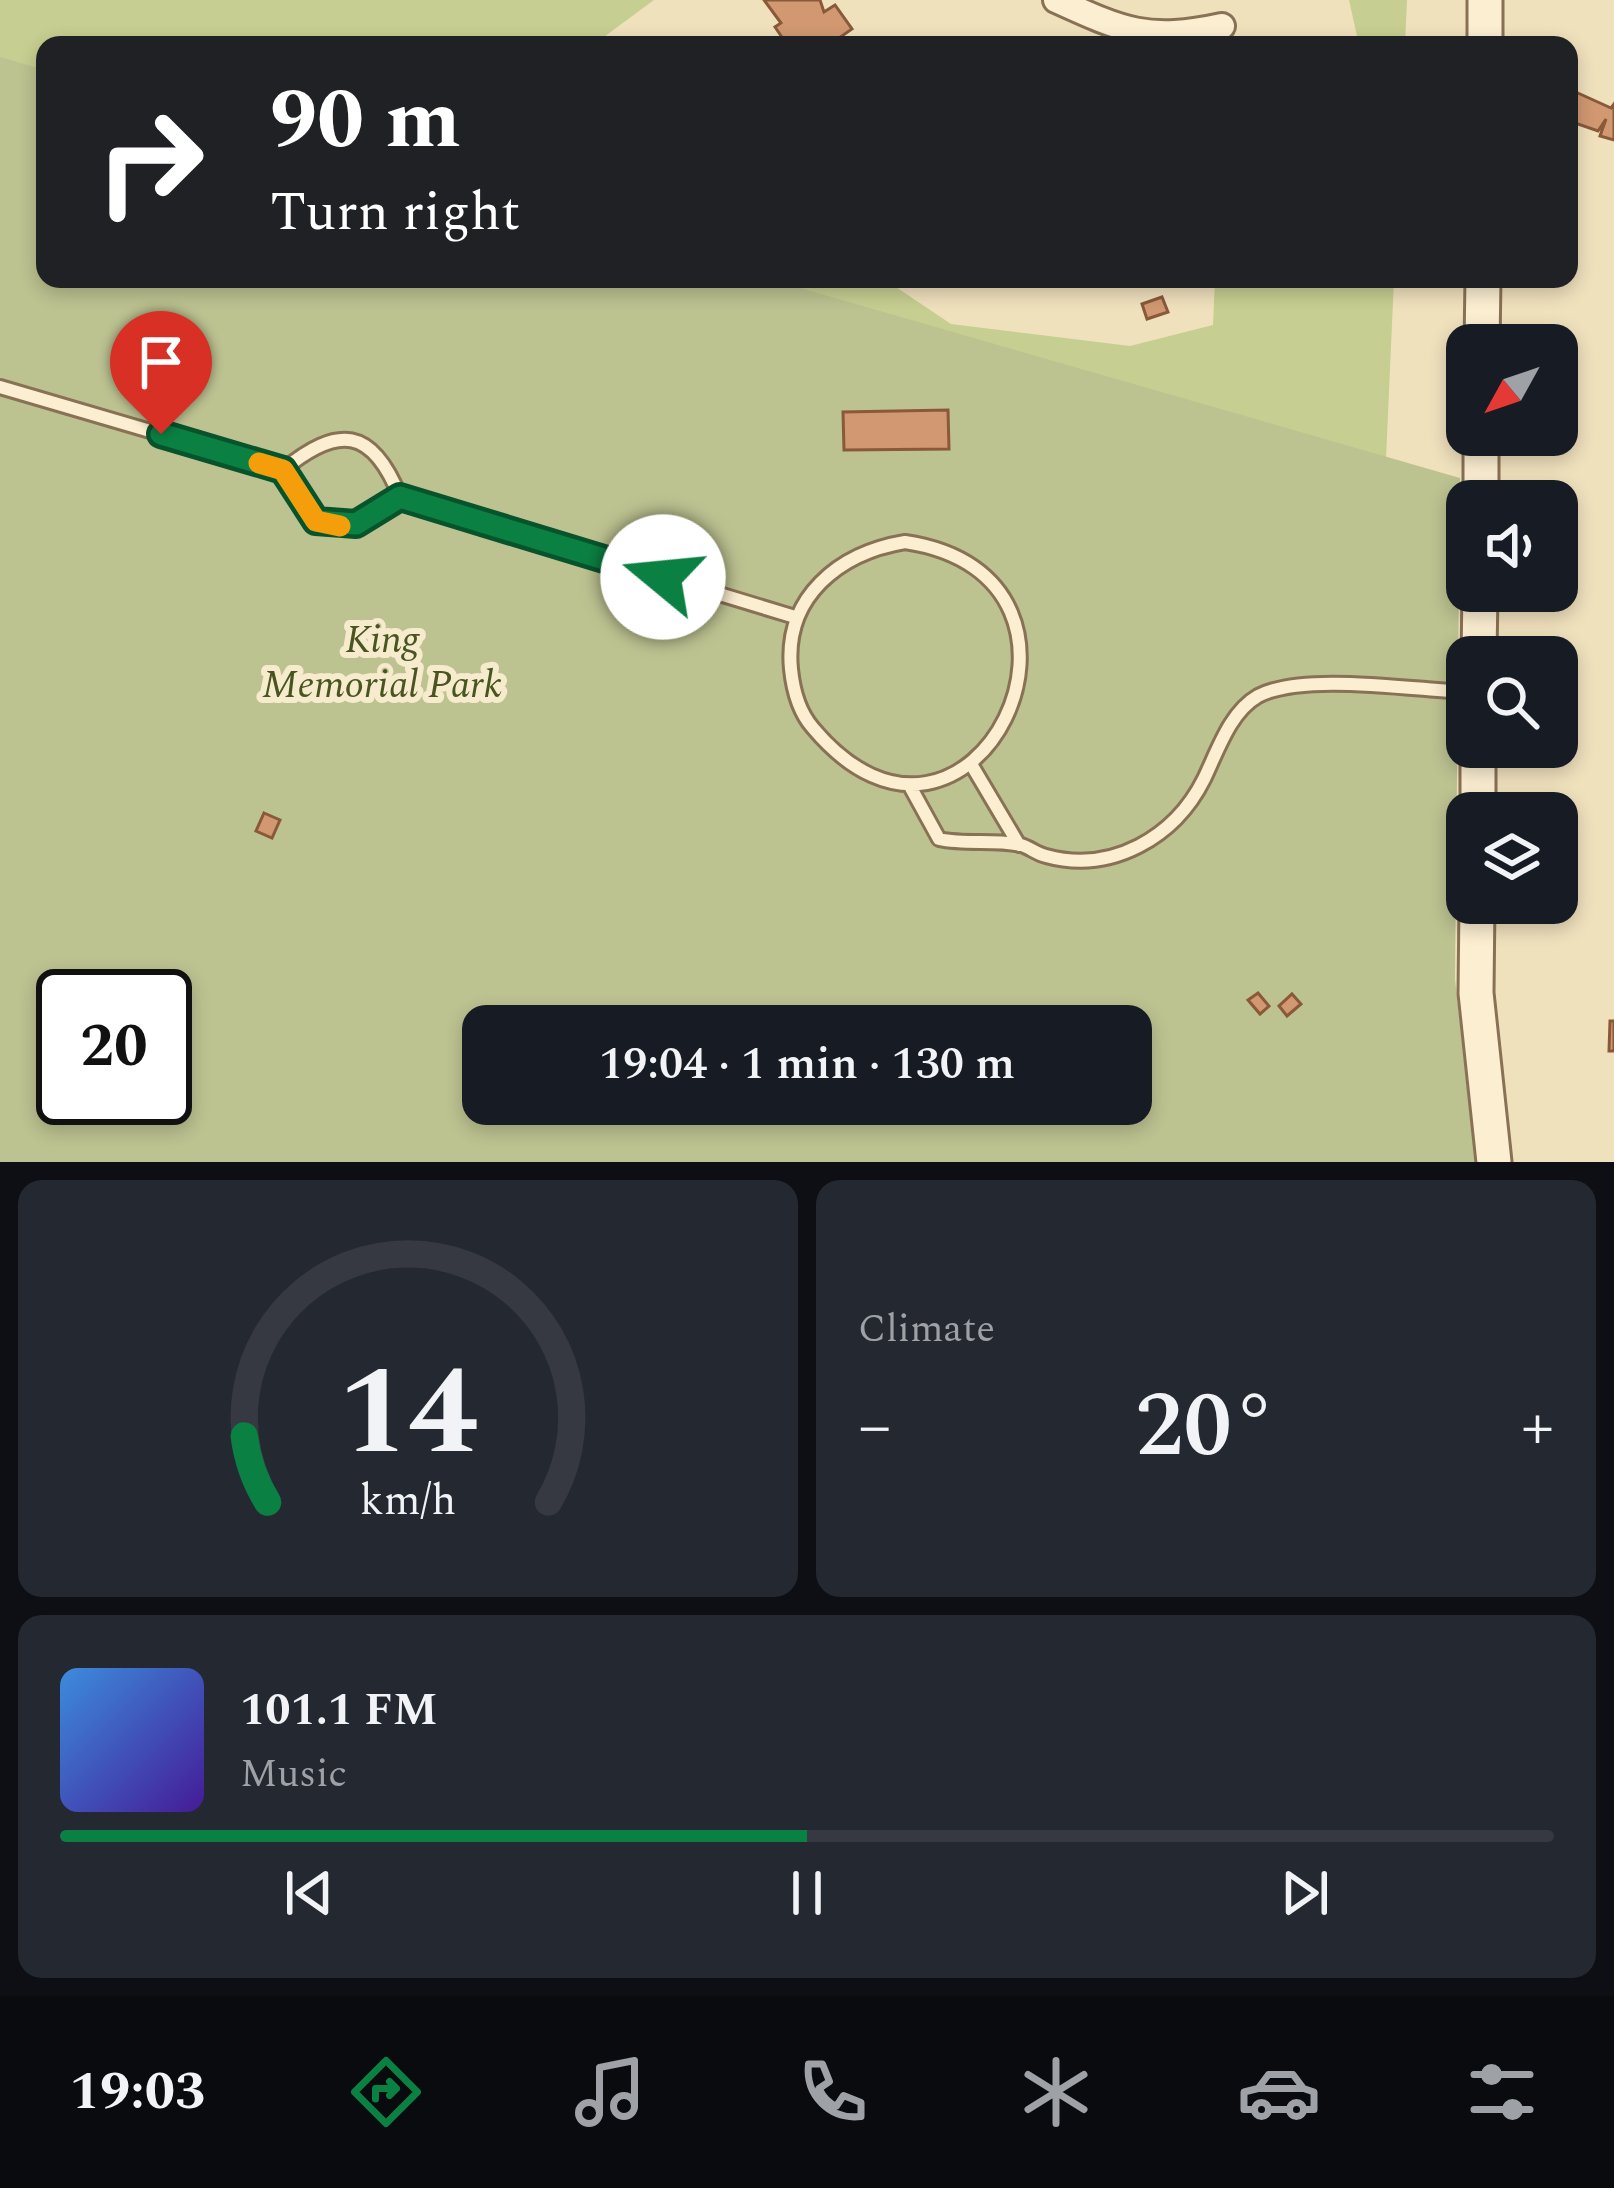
<!DOCTYPE html>
<html lang="en">
<head>
<meta charset="utf-8">
<style>
	:root { --surface:#171b24; --page:#242831; --text:#f1f3f6; --muted:#9ea1a6; --line:#363941; --accent:#0b8043 }
	body { margin:0; font-family:Spectral,serif; background:var(--page); color:var(--text); height:100vh; display:flex; flex-direction:column; font-size:45px; white-space:nowrap }
	* { box-sizing:border-box; margin:0 }
	p { font-size:39px; color:var(--muted) }
	.icon { flex:none; width:66px; height:66px; fill:none; stroke:currentColor; stroke-width:2; stroke-linecap:round; stroke-linejoin:round }
	.map { position:relative; height:1162px; overflow:hidden }
	.panel { display:flex; flex-direction:column; gap:18px; padding:18px; background:#0d0f14; flex:1 }
	.panel>* { flex:none }
	.guide { position:absolute; left:36px; top:36px; width:1542px; height:252px; border-radius:24px; box-shadow:0 6px 18px #0003; background:#202124; color:#fff; overflow:hidden }
	.needle { width:78px; rotate:230deg }
	.fabs { position:absolute; left:1446px; top:324px; display:grid; gap:24px }
	.fabs a { display:grid; place-items:center; width:132px; height:132px; border-radius:24px; background:var(--surface); box-shadow:0 6px 18px #0003; font-size:60px }
	.speed { position:absolute; left:36px; top:969px; display:flex; gap:24px; font-size:60px; font-weight:700; text-align:center }
	.speed>* { display:grid; place-content:center; width:156px; height:156px; border-radius:50%; background:var(--surface); box-shadow:0 6px 18px #0003; line-height:1 }
	.speed .limit { border:6px solid #111; border-radius:18px; background:#fff; color:#111 }
	.pin { position:absolute; display:grid; place-items:center; width:102px; height:102px; color:#fff; margin:-123px -51px; border-radius:50% 50% 50% 0; rotate:-45deg; box-shadow:0 0 12px #0007 }
	.pin .icon { rotate:45deg }
	.me { position:absolute; width:132px; margin:-66px; rotate:287deg; stroke-linejoin:round; filter:drop-shadow(0 0 9px #0008) }
	.turn { display:flex; align-items:center; gap:42px; height:252px; padding:0 36px; font-size:54px }
	.turn .icon { width:156px; height:156px; stroke-width:2.5 }
	.turn b { display:block; font-size:84px; line-height:102px }
	.big { font-size:90px; font-weight:600; line-height:1.1 }
	.panel .widget { flex:1; display:flex; flex-direction:column; justify-content:center; gap:18px; min-width:0; padding:0 42px; border-radius:24px; background:var(--page) }
	.panel .dial { align-items:center; gap:0 }
	.dial svg { height:312px; overflow:visible; fill:none; stroke:var(--line); stroke-width:7; stroke-linecap:round; text-anchor:middle }
	.dial text { fill:var(--text); stroke:none }
	.song { display:flex; align-items:center; gap:36px }
	.cover { width:144px; height:144px; border-radius:18px; background:linear-gradient(135deg,hsl(210 70% 55%),hsl(260 70% 35%)) }
	.played { height:12px; border-radius:6px; background:linear-gradient(90deg,var(--accent) 50%,var(--line) 50%) }
	.keys { display:flex; justify-content:space-around; direction:ltr }
	.heat { display:flex; justify-content:space-between; align-items:center; font-size:66px; direction:ltr }
	.panel .tiles { flex:1; display:grid; gap:18px; grid-template-columns:1fr 1fr }
	.widget:last-child { grid-column:span 2 }
	.trip { position:absolute; left:462px; top:1005px; width:690px; height:120px; border-radius:24px; background:var(--surface); box-shadow:0 6px 18px #0003; font-weight:600; line-height:120px; text-align:center }
	.dock { display:flex; height:192px; justify-content:space-around; align-items:center; background:#090b0e; color:var(--muted) }
	.dock .icon { width:84px; height:84px }
	.dock .on { color:var(--accent) }
	.dock b { font-size:54px; color:var(--text) }
	.map>svg:first-child { display:block }
</style>
</head>
<body>
<div class="map">
<svg width="1614" height="1162" viewBox="0 0 1614 1162">
	<rect width="100%" height="100%" fill="#f0e1bd"/>
	<path fill="#c7ce91" d="M0 0H654L593 45H45V99L0 86Z
		M1349 0H1407L1405 45H1359Z
		M677 279H884L951 324 1130 346 1213 325 1215 279H1394L1385 481Z"/>
	<path fill="#bdc291" fill-rule="evenodd" d="M0 57 45 70V279H769L1460 478 1455 979 1475 1162H0ZM63 996H165V1098H63ZM483 1026H1131V1104H483Z"/>
	<path fill="#d19871" stroke="#89593a" stroke-width="3" d="M764 0H820L824 12 835 5 852 29 829 45 786 43 775 27 781 23Z
		M1569 89 1611 108 1614 104V140L1600 136 1606 119 1598 131 1569 121Z
		M1162 297 1168 312 1147 319 1142 304Z
		M138 365 163 373 156 393 131 385Z
		M948 410 949 449 844 450 843 412Z
		M264 813 280 820 272 838 256 831Z
		M1258 993 1269 1006 1260 1014 1248 1000Z
		M1292 994 1301 1004 1287 1016 1279 1006Z
		M1610 1021H1614V1051H1609Z"/>
	<g fill="none" stroke-linecap="round" stroke-linejoin="round">
		<g stroke="#897155" stroke-width="18">
			<path id="service" d="M0 387 283 470 316 521 356 524 400 497 795 617
				M283 470C338 425 372 427 400 497
				M905 542C1137 576 971 916 813 728 799 712 793 689 791 669 784 597 839 553 905 542Z
				M971 764 1019 845
				M911 788 939 839C966 845 995 839 1021 845 1029 847 1037 854 1046 856 1112 874 1175 837 1204 779 1218 750 1230 712 1258 696 1303 672 1415 690 1467 692"/>
		</g>
		<g stroke="#897155" stroke-width="30">
			<path id="minor" d="M1056 0C1124 31 1148 42 1222 26"/>
		</g>
		<g stroke="#897155" stroke-width="39">
			<path id="tertiary" d="M1485 45V0
				M1482 345 1483 279
				M1481 501V435
				M1479 657 1480 591
				M1478 813V747
				M1477 903 1476 993 1494 1162"/>
		</g>
		<use href="#service" stroke="#fbeed1" stroke-width="12"/>
		<use href="#minor" stroke="#fbeed1" stroke-width="24"/>
		<use href="#tertiary" stroke="#fbeed1" stroke-width="33"/>
	</g>
	<g fill="none" stroke-linecap="round" stroke-linejoin="round">
		<g stroke="#07532c" stroke-width="30">
			<path id="route" d="M161 434 283 470 316 521 356 524 400 497 663 577"/>
		</g>
		<use href="#route" stroke="#0b8043" stroke-width="21"/>
		<path stroke="#f59e0b" stroke-width="21" d="M259 463 283 470 316 521 340 526"/>
	</g>
	<g text-anchor="middle" stroke-width="12" stroke-linejoin="round" paint-order="stroke">
		<g font-size="39" font-style="italic" fill="#485520" stroke="#f7ebcd">
			<text x="382" y="652">King<tspan x="382" dy="45">Memorial Park</tspan></text>
		</g>
	</g>
</svg>
<div class="fabs">
<a><svg class="needle" viewBox="-14 -14 28 28"><path d="M0-13l5 13h-10z" fill="#e53935"/><path d="M0 13l5-13h-10z" fill="#9ea1a6"/></svg></a>
<a><svg class="icon" aria-label="sound" viewBox="0 0 24 24"><path d="M4 9h4l5-4v14l-5-4H4zM17 9q2 3 0 6"/></svg></a>
<a><svg class="icon" aria-label="search" viewBox="0 0 24 24"><circle cx="10" cy="10" r="6"/><path d="M15 15l6 6"/></svg></a>
<a><svg class="icon" aria-label="layers" viewBox="0 0 24 24"><path d="M12 4l9 5-9 5-9-5zM3 14l9 5 9-5"/></svg></a>
</div>
<div class="speed"><div class="limit">20</div></div>
<div class="pin" style="left:161px;top:434px;background:#d93025"><svg class="icon" aria-label="arrive" viewBox="0 0 24 24"><path d="M6 21V4h12l-3 4 3 4H6"/></svg></div>
<svg class="me" style="left:663px;top:577px" viewBox="-20 -20 40 40"><circle r="19" fill="#fff"/><path d="M0-13L10 11 0 6-10 11z" fill="#0b8043"/></svg>
<div class="trip">19:04 · 1 min · 130 m</div>
<div class="guide">
<div class="turn"><svg class="icon" aria-label="right" viewBox="0 0 24 24"><path d="M7 20v-9h11M14 6l5 5-5 5"/></svg><div><b>90 m</b>Turn right</div></div>
</div>
</div>
<section class="panel">
<div class="tiles">
<div class="widget dial"><svg viewBox="0 0 100 80">
<path d="M14 69A42 42 0 1 1 86 69"/>
<path d="M14 69A42 42 0 0 1 8 52" stroke="#0b8043"/>
<text x="50" y="56" font-size="32" font-weight="700">14</text>
<text x="50" y="72" font-size="11">km/h</text>
</svg></div>
<div class="widget"><p>Climate</p>
<div class="heat"><a>−</a><b class="big">20°</b><a>+</a></div>
</div>
<div class="widget">
<div class="song"><i class="cover"></i><div><b>101.1 FM</b><p>Music</p></div></div>
<div class="played"></div>
<div class="keys"><svg class="icon" aria-label="previous" viewBox="0 0 24 24"><path d="M18 5L8 12l10 7zM5 5v14"/></svg><svg class="icon" aria-label="pause" viewBox="0 0 24 24"><path d="M8 5v14M16 5v14"/></svg><svg class="icon" aria-label="next" viewBox="0 0 24 24"><path d="M6 5l10 7-10 7zM19 5v14"/></svg></div>
</div>
</div>
</section>
<nav class="dock">
<b>19:03</b>
<svg class="icon on" aria-label="directions" viewBox="0 0 24 24"><path d="M12 3l9 9-9 9-9-9zM9 14v-3h6M13 9l2 2-2 2"/></svg>
<svg class="icon" aria-label="music" viewBox="0 0 24 24"><path d="M9 18V5l10-2v13"/><circle cx="6" cy="18" r="3"/><circle cx="16" cy="16" r="3"/></svg>
<svg class="icon" aria-label="phone" viewBox="0 0 24 24"><path d="M5 4h4l2 5-3 2q2 4 5 5l2-3 5 2v4C11 20 4 13 5 4z"/></svg>
<svg class="icon" aria-label="climate" viewBox="0 0 24 24"><path d="M12 3v18M4 7l16 10M4 17L20 7"/></svg>
<svg class="icon" aria-label="car" viewBox="0 0 24 24"><path d="M5 17H2v-5l4-1 3-4h7l3 4 3 1v5h-3M9 17h6M6 11h13"/><circle cx="7" cy="17" r="2"/><circle cx="17" cy="17" r="2"/></svg>
<svg class="icon" aria-label="filters" viewBox="0 0 24 24"><path d="M4 7h16M4 17h16"/><circle cx="9" cy="7" r="2"/><circle cx="15" cy="17" r="2"/></svg>
</nav>
</body>
</html>
